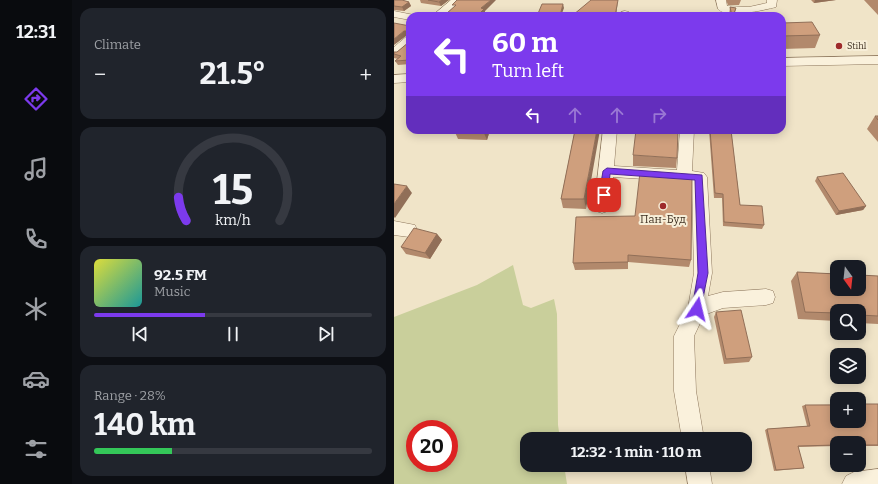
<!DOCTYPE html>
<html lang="en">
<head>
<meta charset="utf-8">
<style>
	:root { --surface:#171b24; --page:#20242c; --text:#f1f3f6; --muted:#9ea1a6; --line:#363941; --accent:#7c3aed }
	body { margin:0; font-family:Bitter,serif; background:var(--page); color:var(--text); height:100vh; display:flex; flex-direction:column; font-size:15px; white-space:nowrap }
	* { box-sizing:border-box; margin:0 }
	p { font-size:13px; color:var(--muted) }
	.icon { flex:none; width:22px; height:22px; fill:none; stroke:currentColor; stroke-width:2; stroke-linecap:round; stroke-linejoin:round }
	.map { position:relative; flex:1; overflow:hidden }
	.details { display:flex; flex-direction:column; gap:8px; padding:8px; background:#0d0f14; width:322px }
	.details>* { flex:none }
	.hud { position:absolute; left:12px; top:12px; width:380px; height:122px; border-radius:12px; box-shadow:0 2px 10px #0003; background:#7c3aed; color:#fff; overflow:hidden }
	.needle { width:26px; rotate:165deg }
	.buttons { position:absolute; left:436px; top:260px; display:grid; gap:8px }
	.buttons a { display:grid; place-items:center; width:36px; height:36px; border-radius:8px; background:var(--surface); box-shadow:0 2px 10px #0003; font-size:20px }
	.speed { position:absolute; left:12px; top:420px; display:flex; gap:8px; font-size:20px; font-weight:700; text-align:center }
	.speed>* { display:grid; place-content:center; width:52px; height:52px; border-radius:50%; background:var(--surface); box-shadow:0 2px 10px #0003; line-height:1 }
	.speed .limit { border:6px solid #d22; background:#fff; color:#111 }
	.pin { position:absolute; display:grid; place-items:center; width:34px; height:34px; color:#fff; margin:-17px; border-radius:8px; box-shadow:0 2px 6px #0006 }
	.me { position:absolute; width:44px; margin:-22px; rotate:10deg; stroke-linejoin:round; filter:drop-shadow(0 0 3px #0008) }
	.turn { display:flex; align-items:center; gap:14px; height:84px; padding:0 20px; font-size:18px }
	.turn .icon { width:52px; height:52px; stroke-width:2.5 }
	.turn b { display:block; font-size:28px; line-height:34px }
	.lanes { display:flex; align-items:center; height:38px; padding:0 20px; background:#0003; justify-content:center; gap:20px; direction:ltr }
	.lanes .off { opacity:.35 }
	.big { font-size:30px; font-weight:700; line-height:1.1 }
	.details .card { flex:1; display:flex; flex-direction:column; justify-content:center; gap:6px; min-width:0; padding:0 14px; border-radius:12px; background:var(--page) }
	.details .dial { align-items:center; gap:0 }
	.dial svg { height:104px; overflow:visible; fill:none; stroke:var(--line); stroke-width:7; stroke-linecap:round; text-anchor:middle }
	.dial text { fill:var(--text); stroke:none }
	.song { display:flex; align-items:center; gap:12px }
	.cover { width:48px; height:48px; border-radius:6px; background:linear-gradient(135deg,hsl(60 70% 55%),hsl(180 70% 35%)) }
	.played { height:4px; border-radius:2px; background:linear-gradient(90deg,var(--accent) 40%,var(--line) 40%) }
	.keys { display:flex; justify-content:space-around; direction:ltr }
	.heat { display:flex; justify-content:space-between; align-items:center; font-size:22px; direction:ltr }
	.charge { height:6px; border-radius:3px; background:linear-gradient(90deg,#34c759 28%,var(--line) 0) }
	.trip { position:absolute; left:126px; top:432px; width:232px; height:40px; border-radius:12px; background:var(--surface); box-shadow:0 2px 10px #0003; font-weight:700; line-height:40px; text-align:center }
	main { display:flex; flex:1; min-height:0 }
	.tabs { display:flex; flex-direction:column; width:72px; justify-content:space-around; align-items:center; background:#090b0e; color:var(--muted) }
	.tabs .icon { width:28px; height:28px }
	.tabs .selected { color:var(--accent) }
	.tabs b { font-size:18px; color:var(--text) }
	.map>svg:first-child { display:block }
</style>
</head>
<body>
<main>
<nav class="tabs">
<b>12:31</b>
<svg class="icon selected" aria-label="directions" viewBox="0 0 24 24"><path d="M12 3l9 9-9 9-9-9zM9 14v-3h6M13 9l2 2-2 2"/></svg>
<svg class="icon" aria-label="music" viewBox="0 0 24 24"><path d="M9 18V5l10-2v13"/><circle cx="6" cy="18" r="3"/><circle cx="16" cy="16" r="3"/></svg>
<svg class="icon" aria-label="phone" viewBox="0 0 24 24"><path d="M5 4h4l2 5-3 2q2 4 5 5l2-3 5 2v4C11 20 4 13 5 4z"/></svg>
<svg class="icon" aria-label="climate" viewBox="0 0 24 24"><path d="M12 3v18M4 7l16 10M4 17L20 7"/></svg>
<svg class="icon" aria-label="car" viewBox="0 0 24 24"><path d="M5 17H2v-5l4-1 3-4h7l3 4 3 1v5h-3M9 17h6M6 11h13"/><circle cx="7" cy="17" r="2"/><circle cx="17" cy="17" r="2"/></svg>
<svg class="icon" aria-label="filters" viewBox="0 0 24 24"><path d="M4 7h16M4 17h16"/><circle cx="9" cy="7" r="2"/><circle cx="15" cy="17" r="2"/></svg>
</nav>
<section class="details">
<div class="card"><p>Climate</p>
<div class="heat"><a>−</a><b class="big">21.5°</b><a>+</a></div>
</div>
<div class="card dial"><svg viewBox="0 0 100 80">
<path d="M14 69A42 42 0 1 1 86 69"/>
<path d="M14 69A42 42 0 0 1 8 51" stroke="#7c3aed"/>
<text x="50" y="56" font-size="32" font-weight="700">15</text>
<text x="50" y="72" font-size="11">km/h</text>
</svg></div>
<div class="card">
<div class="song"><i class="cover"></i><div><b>92.5 FM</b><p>Music</p></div></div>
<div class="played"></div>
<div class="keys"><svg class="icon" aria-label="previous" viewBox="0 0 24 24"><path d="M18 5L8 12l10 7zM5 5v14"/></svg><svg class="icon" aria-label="pause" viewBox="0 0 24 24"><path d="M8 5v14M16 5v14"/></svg><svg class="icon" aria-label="next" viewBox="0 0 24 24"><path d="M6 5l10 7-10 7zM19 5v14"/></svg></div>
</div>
<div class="card"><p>Range · 28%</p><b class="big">140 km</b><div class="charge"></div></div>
</section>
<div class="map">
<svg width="484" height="484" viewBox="0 0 484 484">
	<rect width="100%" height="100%" fill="#f0e4c8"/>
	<path fill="#c9cf9b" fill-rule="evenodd" d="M119 265 129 305 137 308 160 299 163 314 164 425 166 439H133V465H170L173 484H0V317L83 285ZM21 429H55V463H21Z"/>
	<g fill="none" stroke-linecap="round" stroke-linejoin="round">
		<g stroke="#8d765c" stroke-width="1">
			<path id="minor" d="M57 0H68L49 16H38Z
				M322 0H332L333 6 355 7 373 3V0H383L382 7C370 10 333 19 324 9Z
				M0 11 20 15 21 16H16V20L0 17Z
				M231 11 235 12 236 14 235 16H225L227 12Z
				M16 36V45L4 55 0 56V47L12 37Z
				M484 56V64L388 66V58Z
				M16 74V82L0 83V75Z
				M209 130H223L220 166 283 170 286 130H300L298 171 310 173 313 177 318 273 314 296 329 292 372 289 379 291 381 297 379 303 372 305 329 308 310 315 300 336 302 391 310 439H288L280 391V336L294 308 300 273 298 182 219 177 216 207 214 211 208 213 202 211 200 207Z
				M0 221 21 225 23 230 21 235 15 237 0 235Z
				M291 465H315L318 484H294Z
				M484 469V484H448L452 476 460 472Z"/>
		</g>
		<use href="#minor" fill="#faf1dc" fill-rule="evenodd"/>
	</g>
	<path fill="#b2896c" d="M0 0 15 2 17 6 10 11 0 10Z
		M26 0H55L47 6 27 3Z
		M332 0H347L345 5H334Z
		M417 0H442L420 3Z
		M470 0H484V15Z
		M336 7 342 8 340 16H335Z
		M388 23 426 35 421 48 388 49Z
		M16 26V64L4 65 1 61 4 59 0 58V52H3L15 42V35L12 36Z
		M481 116H484V142L473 129Z
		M60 130H96L93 140 64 139Z
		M181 130 192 209 169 208 167 199Z
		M315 130H337L346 205 370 225 368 229 329 226 328 198H320Z
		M239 155 283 158 282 168 239 166Z
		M283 177 297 260 295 267 234 262V269L181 270 179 263 241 216Z
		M423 177 472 206 469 210 442 215 421 181Z
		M43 234 48 240 36 259 12 254 7 247Z
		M403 272 484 276V324L465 323V311H443V321L404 319 397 281Z
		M322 312 358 357 355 362 330 364 320 317Z
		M484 404V446H465V443H443V446L404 447 410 468 380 471 371 430 373 429 413 426 408 406 411 405Z"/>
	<path fill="#916f58" d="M48 0H55L47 6 45 2Z
		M97 0H102L91 11V13L89 16H83L87 8Z
		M224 0 222 16H221Z
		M421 0H442L420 3Z
		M15 2 17 6 10 11 8 7Z
		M169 4 170 8 167 16H166Z
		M10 31H15L16 35 12 36 0 45V39Z
		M90 130H96L93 140 89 131Z
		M203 130H206L192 209 190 199Z
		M13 186 18 193 1 218 0 217V204Z
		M472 206 469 210 442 215 445 211Z
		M43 234 48 240 36 259 31 253Z"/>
	<path fill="#cf9f7d" stroke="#916f58" d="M0 0H8L15 2 8 7 0 6Z
		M34 0H48L45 2Z
		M63 0H97L87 8 90 9 83 16H50L62 5H58Z
		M197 0H224L221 16 179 15Z
		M148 4H169L166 16H143Z
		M336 7 342 8 339 16H338Z
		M418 22 426 35 388 36V23Z
		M0 23 16 26V60L1 61 7 56 0 54V52H3L15 42V31H10L0 39Z
		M481 116H484V120Z
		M60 130H90L89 131Z
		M181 130H203L190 199H167Z
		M242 130H284L283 158 239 155Z
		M316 130H337L346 205 368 206 370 225 330 222 329 194 321 193Z
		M246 172 283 174V177L298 178 297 260 234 255V262L179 263 182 217 241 216Z
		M449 173 472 206 445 211 423 177Z
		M0 184 13 186 0 204Z
		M20 228 43 234 31 253 7 247Z
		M403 272 443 274V289H465V275L484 276V316L465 315V311H443V313L411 312Z
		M347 310 358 357 332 359 322 312Z
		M465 404H484V445H465V443H443V445L404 446 410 468 382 470 373 429 416 426 411 405H443V421H465Z"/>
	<path fill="#7c3aed" stroke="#51269a" d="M213 168 308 175 314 273 306 313 303 314 299 313 298 309 304 273 301 180 216 174 214 195 210 198 205 195 209 171Z"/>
	<g fill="#9e2a2b" stroke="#f7eed8" stroke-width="1.5">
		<circle cx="445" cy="46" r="4"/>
		<circle cx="269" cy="206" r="4"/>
	</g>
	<g text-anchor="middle" stroke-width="4" stroke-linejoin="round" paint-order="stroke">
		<g font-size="9" fill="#3d2e20" stroke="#f7eed8" text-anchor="start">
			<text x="453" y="49">Stihl</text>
		</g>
		<g font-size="11" fill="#3d2e20" stroke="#f7eed8">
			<text x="269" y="223">Пан-Буд</text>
		</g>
	</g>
</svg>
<div class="buttons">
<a><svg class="needle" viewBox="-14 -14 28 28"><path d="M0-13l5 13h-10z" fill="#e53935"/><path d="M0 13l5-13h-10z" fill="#9ea1a6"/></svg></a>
<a><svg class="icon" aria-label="search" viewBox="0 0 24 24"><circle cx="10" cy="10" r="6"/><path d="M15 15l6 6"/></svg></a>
<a><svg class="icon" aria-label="layers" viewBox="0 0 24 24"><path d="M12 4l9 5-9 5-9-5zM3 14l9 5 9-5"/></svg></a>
<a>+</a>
<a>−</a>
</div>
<div class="speed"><div class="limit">20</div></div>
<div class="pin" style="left:210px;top:195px;background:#d93025"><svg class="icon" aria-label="arrive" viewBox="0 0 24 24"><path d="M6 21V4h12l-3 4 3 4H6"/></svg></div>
<svg class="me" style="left:303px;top:309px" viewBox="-20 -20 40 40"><path d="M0-17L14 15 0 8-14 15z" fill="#7c3aed" stroke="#fff" stroke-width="4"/></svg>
<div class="trip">12:32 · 1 min · 110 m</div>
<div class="hud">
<div class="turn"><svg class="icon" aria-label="left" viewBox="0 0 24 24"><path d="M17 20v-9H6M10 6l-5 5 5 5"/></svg><div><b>60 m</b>Turn left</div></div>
<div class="lanes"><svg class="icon" aria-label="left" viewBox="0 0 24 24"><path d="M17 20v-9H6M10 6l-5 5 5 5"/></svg><svg class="icon off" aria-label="ahead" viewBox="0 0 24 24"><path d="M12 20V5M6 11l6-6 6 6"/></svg><svg class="icon off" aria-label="ahead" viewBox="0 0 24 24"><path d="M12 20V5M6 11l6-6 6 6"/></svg><svg class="icon off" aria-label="right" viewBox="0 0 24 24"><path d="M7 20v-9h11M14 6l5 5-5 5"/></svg></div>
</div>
</div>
</main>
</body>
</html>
